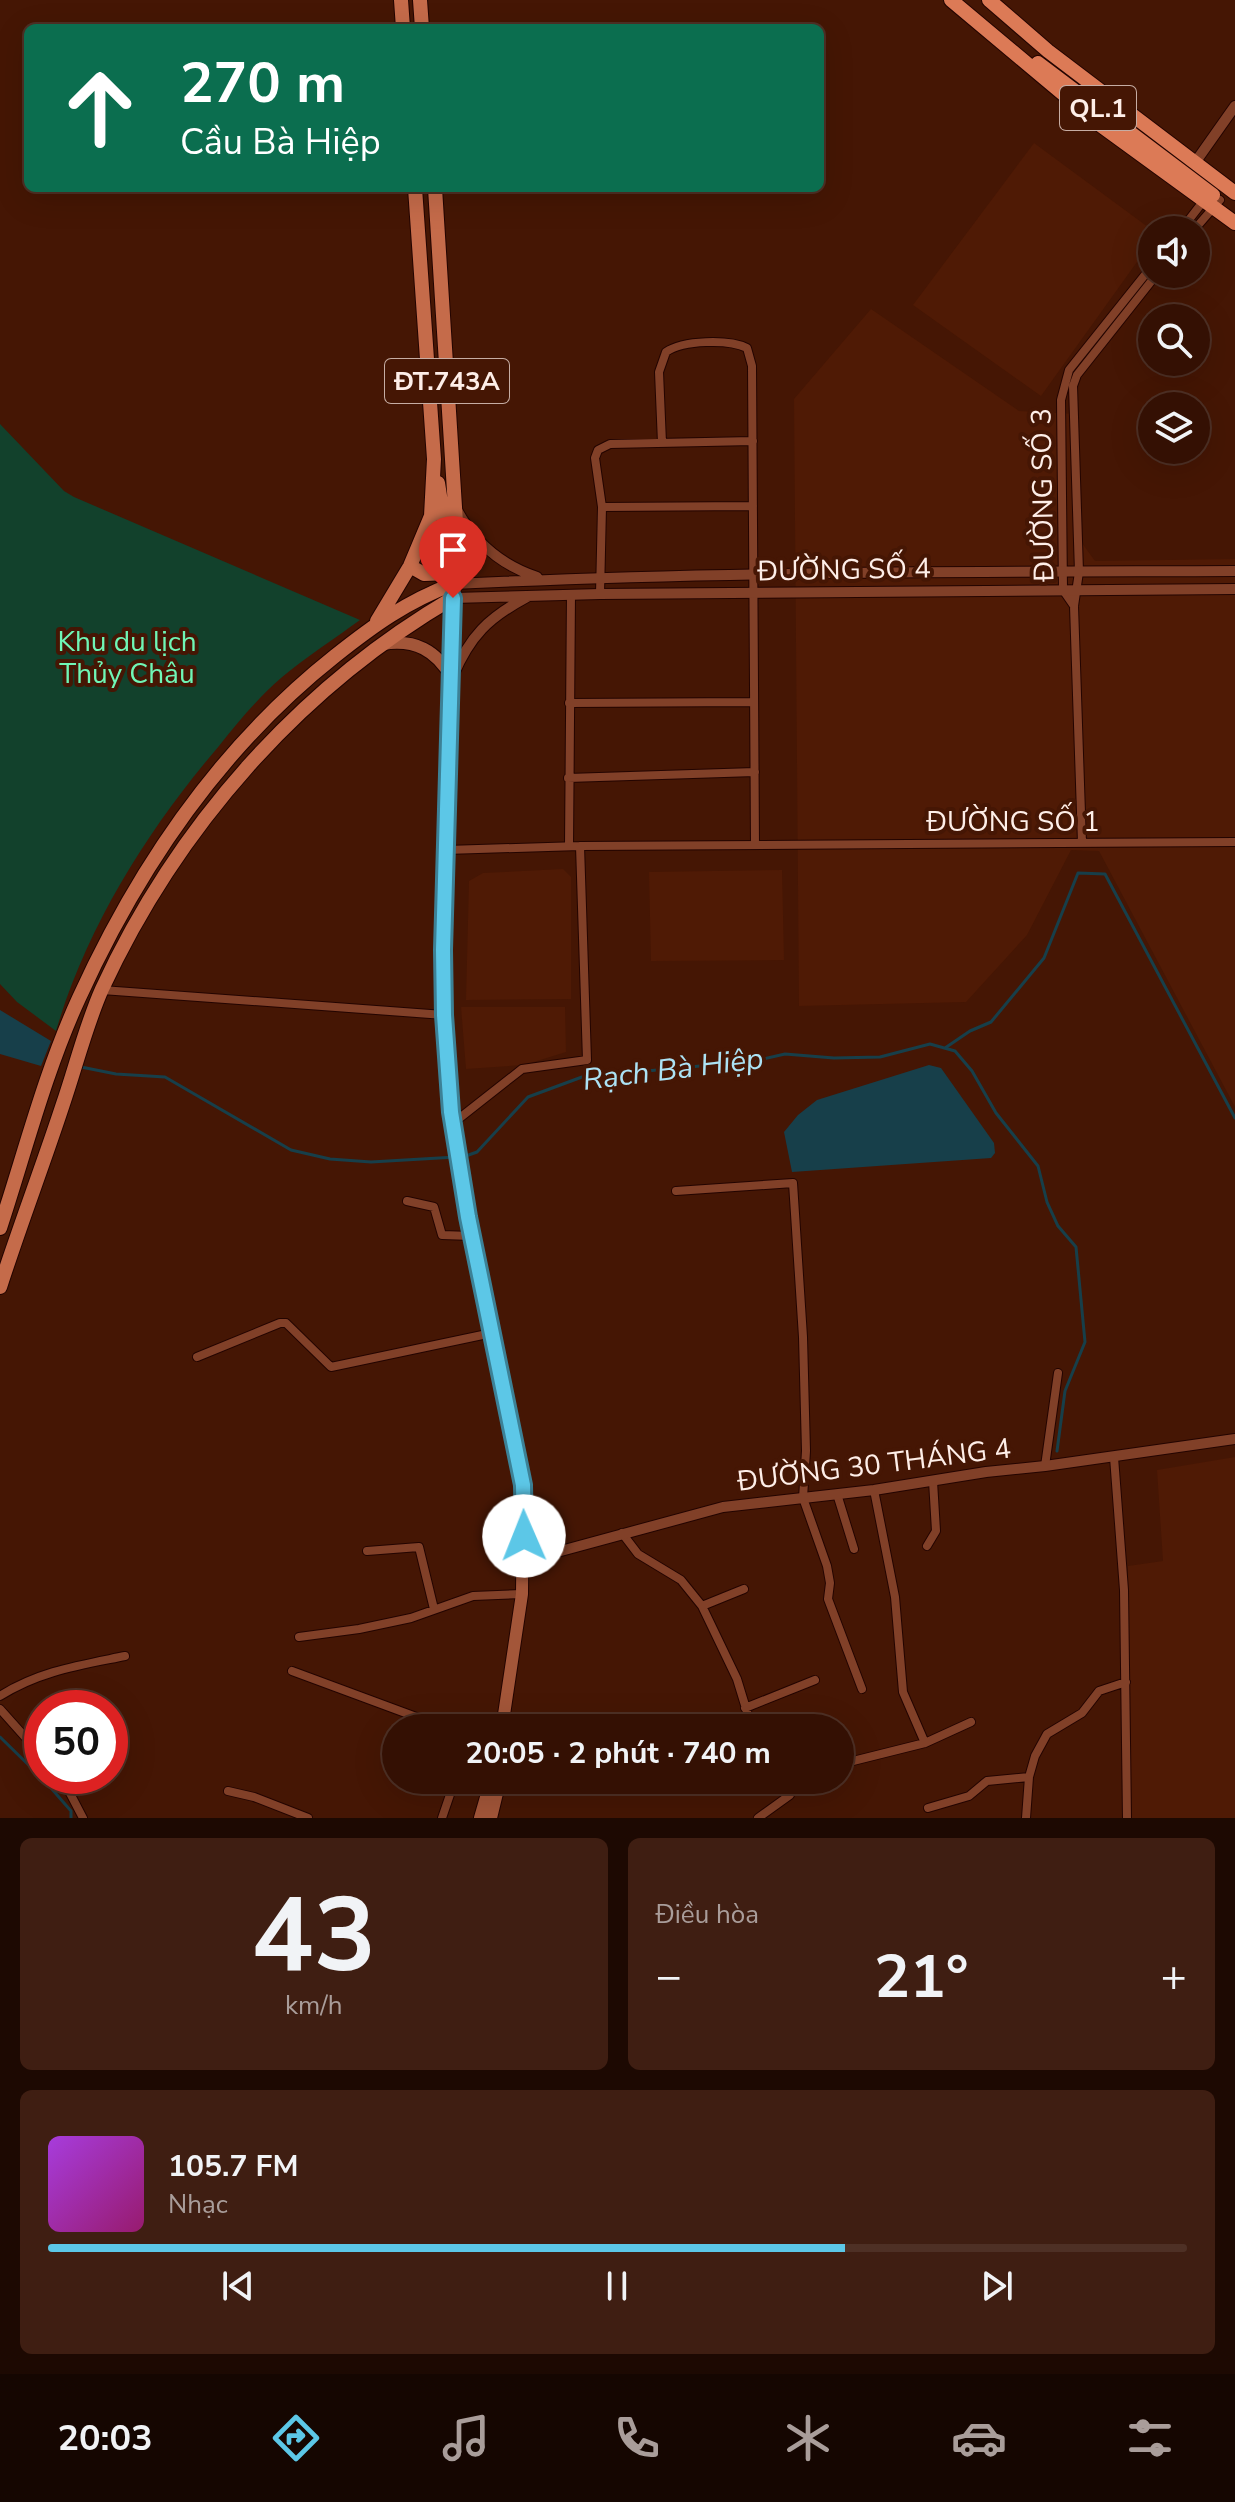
<!DOCTYPE html>
<html lang="vi">
<head>
<meta charset="utf-8">
<style>
	:root { --surface:#341003; --page:#3f1e12; --text:#f1f3f6; --muted:#a99d9a; --line:#4e3025; --accent:#5cc7e7 }
	body { margin:0; font-family:"Nunito Sans",sans-serif; background:var(--page); color:var(--text); height:100vh; display:flex; flex-direction:column; font-size:30px; white-space:nowrap }
	* { box-sizing:border-box; margin:0 }
	p { font-size:26px; color:var(--muted) }
	.icon { flex:none; width:44px; height:44px; fill:none; stroke:currentColor; stroke-width:2; stroke-linecap:round; stroke-linejoin:round }
	.map { position:relative; height:1818px; overflow:hidden }
	.drawer { display:flex; flex-direction:column; gap:20px; padding:20px; background:#1d0902; flex:1 }
	.drawer>* { flex:none }
	.top-card { position:absolute; left:24px; top:24px; width:800px; height:168px; border-radius:12px; box-shadow:0 8px 32px #0002,0 0 0 2px var(--line); background:#0b6e4f; color:#fff; overflow:hidden }
	.controls { position:absolute; left:1138px; top:216px; display:grid; gap:16px }
	.controls a { display:grid; place-items:center; width:72px; height:72px; border-radius:50%; background:var(--surface); box-shadow:0 8px 32px #0002,0 0 0 2px var(--line); font-size:40px }
	.speed { position:absolute; left:24px; top:1690px; display:flex; gap:16px; font-size:40px; font-weight:700; text-align:center }
	.speed>* { display:grid; place-content:center; width:104px; height:104px; border-radius:50%; background:var(--surface); box-shadow:0 8px 32px #0002,0 0 0 2px var(--line); line-height:1 }
	.speed .limit { border:12px solid #d22; background:#fff; color:#111 }
	.pin { position:absolute; display:grid; place-items:center; width:68px; height:68px; color:#fff; margin:-82px -34px; border-radius:50% 50% 50% 0; rotate:-45deg; box-shadow:0 0 8px #0007 }
	.pin .icon { rotate:45deg }
	.me { position:absolute; width:88px; margin:-44px; rotate:359deg; stroke-linejoin:round; filter:drop-shadow(0 0 6px #0008) }
	.turn { display:flex; align-items:center; gap:28px; height:168px; padding:0 24px; font-size:36px }
	.turn .icon { width:104px; height:104px; stroke-width:2.5 }
	.turn b { display:block; font-size:56px; line-height:68px }
	.big { font-size:60px; font-weight:700; line-height:1.1 }
	.drawer .widget { flex:1; display:flex; flex-direction:column; justify-content:center; gap:12px; min-width:0; padding:0 28px; border-radius:12px; background:var(--page) }
	.drawer .dial { align-items:center; gap:0 }
	.dial b { font-size:104px; line-height:1 }
	.song { display:flex; align-items:center; gap:24px }
	.cover { width:96px; height:96px; border-radius:12px; background:linear-gradient(135deg,hsl(280 70% 55%),hsl(320 70% 35%)) }
	.played { height:8px; border-radius:4px; background:linear-gradient(90deg,var(--accent) 70%,var(--line) 70%) }
	.keys { display:flex; justify-content:space-around; direction:ltr }
	.heat { display:flex; justify-content:space-between; align-items:center; font-size:44px; direction:ltr }
	.drawer .tiles { flex:1; display:grid; gap:20px; grid-template-columns:1fr 1fr }
	.widget:last-child { grid-column:span 2 }
	.trip { position:absolute; left:382px; top:1714px; width:472px; height:80px; border-radius:40px; background:var(--surface); box-shadow:0 8px 32px #0002,0 0 0 2px var(--line); font-weight:700; line-height:80px; text-align:center }
	.tabs { display:flex; height:128px; justify-content:space-around; align-items:center; background:#150601; color:var(--muted) }
	.tabs .icon { width:56px; height:56px }
	.tabs .selected { color:var(--accent) }
	.tabs b { font-size:36px; color:var(--text) }
	.map>svg:first-child { display:block }
</style>
</head>
<body>
<div class="map">
<svg width="1235" height="1818" viewBox="0 0 1235 1818">
	<rect width="100%" height="100%" fill="#451604"/>
	<path fill="#4f1a05" d="M1034 143 1152 230V241L1041 396 913 305Z
		M871 309 1019 411 1077 414 1082 543 1095 561 1235 559V1107L1099 851 1071 850 1027 935 966 1002 799 1006 794 399Z
		M563 869 571 877V999L466 1000 469 881 483 873Z
		M782 870 784 960 651 961 649 872Z
		M461 1007H565L566 1052 524 1065 466 1069Z
		M1235 1457V1818H1127L1128 1566 1163 1561 1157 1470Z"/>
	<path fill="#12412c" d="M0 424 64 491 74 497 360 620C334 639 306 657 281 678 258 698 238 722 219 746 148 829 87 926 56 1031L17 1002 0 984Z"/>
	<path fill="#173f4a" d="M0 1010 51 1041 41 1066 0 1054Z
		M929 1065 941 1068 994 1143 995 1153 991 1158 792 1172 784 1132 798 1115 817 1100Z"/>
	<g fill="none" stroke-linecap="round" stroke-linejoin="round">
		<path stroke="#173f4a" stroke-width="3" d="M945 1048 970 1031 991 1022 1044 958 1078 873 1105 874 1235 1118
			M81 1067 116 1074 165 1077 291 1150 330 1159 371 1162 456 1157
			M463 1157 477 1152 528 1097 582 1077 754 1061 785 1054 834 1058 880 1057 930 1044 955 1051 972 1071 996 1113 1038 1166 1047 1202 1058 1226 1076 1247 1085 1342 1065 1391 1057 1451
			M0 1737 44 1780 71 1811V1818"/>
		<g stroke="#230400" stroke-width="10">
			<path id="minor" d="M1181 230 1205 199
				M1194 230 1220 200
				M662 443 659 372 666 352C683 340 729 339 747 348L752 366 755 844
				M602 507 753 506
				M600 594 602 507 595 458 598 450 610 444 753 441
				M1074 606 1063 590 1061 400 1069 370 1152 266
				M569 703 754 702
				M568 778 755 772
				M1082 843 1074 606 1079 572 1073 386 1077 375 1157 274
				M569 846 571 594
				M446 850 580 846 1235 842
				M102 990 444 1015
				M452 1124 522 1069 587 1060 580 846
				M676 1191 793 1183 803 1337 806 1451 803 1498 827 1566 830 1583 828 1599 862 1689
				M407 1201 434 1207 442 1235 472 1236
				M197 1357 280 1323H286L331 1367 492 1333
				M1114 1457 1124 1590 1127 1818
				M1045 1466 1058 1373
				M837 1494 854 1549
				M622 1533 638 1554 681 1580 702 1606
				M927 1546 936 1531 933 1481
				M367 1551 419 1547 434 1609
				M744 1589 702 1606 737 1679 752 1728
				M299 1637 359 1629 411 1618 473 1596 522 1594
				M292 1671 446 1728
				M0 1696C39 1671 81 1665 125 1656
				M745 1708 815 1680
				M0 1709 42 1756
				M925 1743 971 1722
				M853 1761 925 1743 903 1692 895 1597 874 1490
				M61 1776 83 1818
				M228 1791 254 1797 308 1818
				M928 1808 969 1796 987 1781 1029 1777
				M442 1818 455 1780
				M758 1818 790 1795V1788L783 1780
				M1026 1818 1029 1777 1035 1756 1047 1734 1082 1713 1099 1691 1126 1682"/>
		</g>
		<g stroke="#230400" stroke-width="12">
			<path id="tertiary" d="M1199 157 1235 106
				M457 510C475 543 501 565 537 577
				M453 584C714 571 975 572 1235 571
				M453 598 600 594 1235 589
				M453 676C470 636 488 618 527 597
				M524 1561 723 1507 874 1490 986 1472 1045 1466 1235 1439"/>
		</g>
		<g stroke="#230400" stroke-width="14">
			<path id="secondary" d="M453 598 443 950 444 1015 451 1112 472 1236 523 1485 522 1594 502 1728
				M383 644C415 639 436 650 452 678
				M480 1818 491 1780
				M491 1818 497 1793 495 1780"/>
		</g>
		<g stroke="#230400" stroke-width="16">
			<path id="primary" d="M401 0 403 28
				M420 0 422 28
				M438 483 451 565
				M423 540 450 570
				M410 566 424 574 453 573
				M377 621 410 566 431 516 434 459 415 188
				M0 1228C25 1152 45 1072 79 998 139 866 220 747 335 656 374 625 406 602 453 584
				M0 1287C20 1225 43 1165 63 1104 76 1066 86 1025 102 989 177 827 299 688 453 598L457 539 435 188"/>
		</g>
		<g stroke="#230400" stroke-width="16">
			<path id="trunk" d="M951 0 1099 124 1235 223
				M989 0 1048 51 1235 193
				M1038 63 1213 195"/>
		</g>
		<use href="#minor" stroke="#814028" stroke-width="8"/>
		<use href="#tertiary" stroke="#814028" stroke-width="10"/>
		<use href="#secondary" stroke="#a35639" stroke-width="12"/>
		<use href="#primary" stroke="#c56b4a" stroke-width="14"/>
		<use href="#trunk" stroke="#dc7a56" stroke-width="14"/>
	</g>
	<g fill="none" stroke-linecap="round" stroke-linejoin="round">
		<g stroke="#3c8196" stroke-width="20">
			<path id="route" d="M453 598 443 950 444 1015 451 1112 468 1217 523 1485 524 1536"/>
		</g>
		<use href="#route" stroke="#5cc7e7" stroke-width="14"/>
	</g>
	<g text-anchor="middle" stroke-width="8" stroke-linejoin="round" paint-order="stroke">
		<g fill="#451604" stroke="#c6ada4" stroke-width="2">
			<rect x="1060" y="86" width="76" height="44" rx="6"/>
			<rect x="385" y="359" width="124" height="44" rx="6"/>
		</g>
		<g font-size="26" font-weight="bold" fill="#feeee8">
			<text x="1098" y="117">QL.1</text>
			<text x="447" y="390">ĐT.743A</text>
		</g>
		<g font-size="28" fill="#feeee8" stroke="#451604">
			<text transform="translate(1042 495) rotate(-91)" y="10">ĐƯỜNG SỐ 3</text>
			<text transform="translate(844 569) rotate(-1)" y="10">ĐƯỜNG SỐ 4</text>
			<text x="1013" y="831">ĐƯỜNG SỐ 1</text>
			<text transform="translate(874 1464) rotate(-7)" y="10">ĐƯỜNG 30 THÁNG 4</text>
		</g>
		<g font-size="28" fill="#6ff6b6" stroke="#451604">
			<text x="127" y="651">Khu du lịch<tspan x="127" dy="32">Thủy Châu</tspan></text>
		</g>
		<g font-size="30" font-style="italic" fill="#ace2f4" stroke="#451604">
			<text transform="translate(673 1069) rotate(-7)" y="10">Rạch Bà Hiệp</text>
		</g>
	</g>
</svg>
<div class="controls">
<a><svg class="icon" aria-label="sound" viewBox="0 0 24 24"><path d="M4 9h4l5-4v14l-5-4H4zM17 9q2 3 0 6"/></svg></a>
<a><svg class="icon" aria-label="search" viewBox="0 0 24 24"><circle cx="10" cy="10" r="6"/><path d="M15 15l6 6"/></svg></a>
<a><svg class="icon" aria-label="layers" viewBox="0 0 24 24"><path d="M12 4l9 5-9 5-9-5zM3 14l9 5 9-5"/></svg></a>
</div>
<div class="speed"><div class="limit">50</div></div>
<div class="pin" style="left:453px;top:598px;background:#d93025"><svg class="icon" aria-label="arrive" viewBox="0 0 24 24"><path d="M6 21V4h12l-3 4 3 4H6"/></svg></div>
<svg class="me" style="left:524px;top:1536px" viewBox="-20 -20 40 40"><circle r="19" fill="#fff"/><path d="M0-13L10 11 0 6-10 11z" fill="#5cc7e7"/></svg>
<div class="trip">20:05 · 2 phút · 740 m</div>
<div class="top-card">
<div class="turn"><svg class="icon" aria-label="ahead" viewBox="0 0 24 24"><path d="M12 20V5M6 11l6-6 6 6"/></svg><div><b>270 m</b>Cầu Bà Hiệp</div></div>
</div>
</div>
<section class="drawer">
<div class="tiles">
<div class="widget dial"><b>43</b><p>km/h</p></div>
<div class="widget"><p>Điều hòa</p>
<div class="heat"><a>−</a><b class="big">21°</b><a>+</a></div>
</div>
<div class="widget">
<div class="song"><i class="cover"></i><div><b>105.7 FM</b><p>Nhạc</p></div></div>
<div class="played"></div>
<div class="keys"><svg class="icon" aria-label="previous" viewBox="0 0 24 24"><path d="M18 5L8 12l10 7zM5 5v14"/></svg><svg class="icon" aria-label="pause" viewBox="0 0 24 24"><path d="M8 5v14M16 5v14"/></svg><svg class="icon" aria-label="next" viewBox="0 0 24 24"><path d="M6 5l10 7-10 7zM19 5v14"/></svg></div>
</div>
</div>
</section>
<nav class="tabs">
<b>20:03</b>
<svg class="icon selected" aria-label="directions" viewBox="0 0 24 24"><path d="M12 3l9 9-9 9-9-9zM9 14v-3h6M13 9l2 2-2 2"/></svg>
<svg class="icon" aria-label="music" viewBox="0 0 24 24"><path d="M9 18V5l10-2v13"/><circle cx="6" cy="18" r="3"/><circle cx="16" cy="16" r="3"/></svg>
<svg class="icon" aria-label="phone" viewBox="0 0 24 24"><path d="M5 4h4l2 5-3 2q2 4 5 5l2-3 5 2v4C11 20 4 13 5 4z"/></svg>
<svg class="icon" aria-label="climate" viewBox="0 0 24 24"><path d="M12 3v18M4 7l16 10M4 17L20 7"/></svg>
<svg class="icon" aria-label="car" viewBox="0 0 24 24"><path d="M5 17H2v-5l4-1 3-4h7l3 4 3 1v5h-3M9 17h6M6 11h13"/><circle cx="7" cy="17" r="2"/><circle cx="17" cy="17" r="2"/></svg>
<svg class="icon" aria-label="filters" viewBox="0 0 24 24"><path d="M4 7h16M4 17h16"/><circle cx="9" cy="7" r="2"/><circle cx="15" cy="17" r="2"/></svg>
</nav>
</body>
</html>
